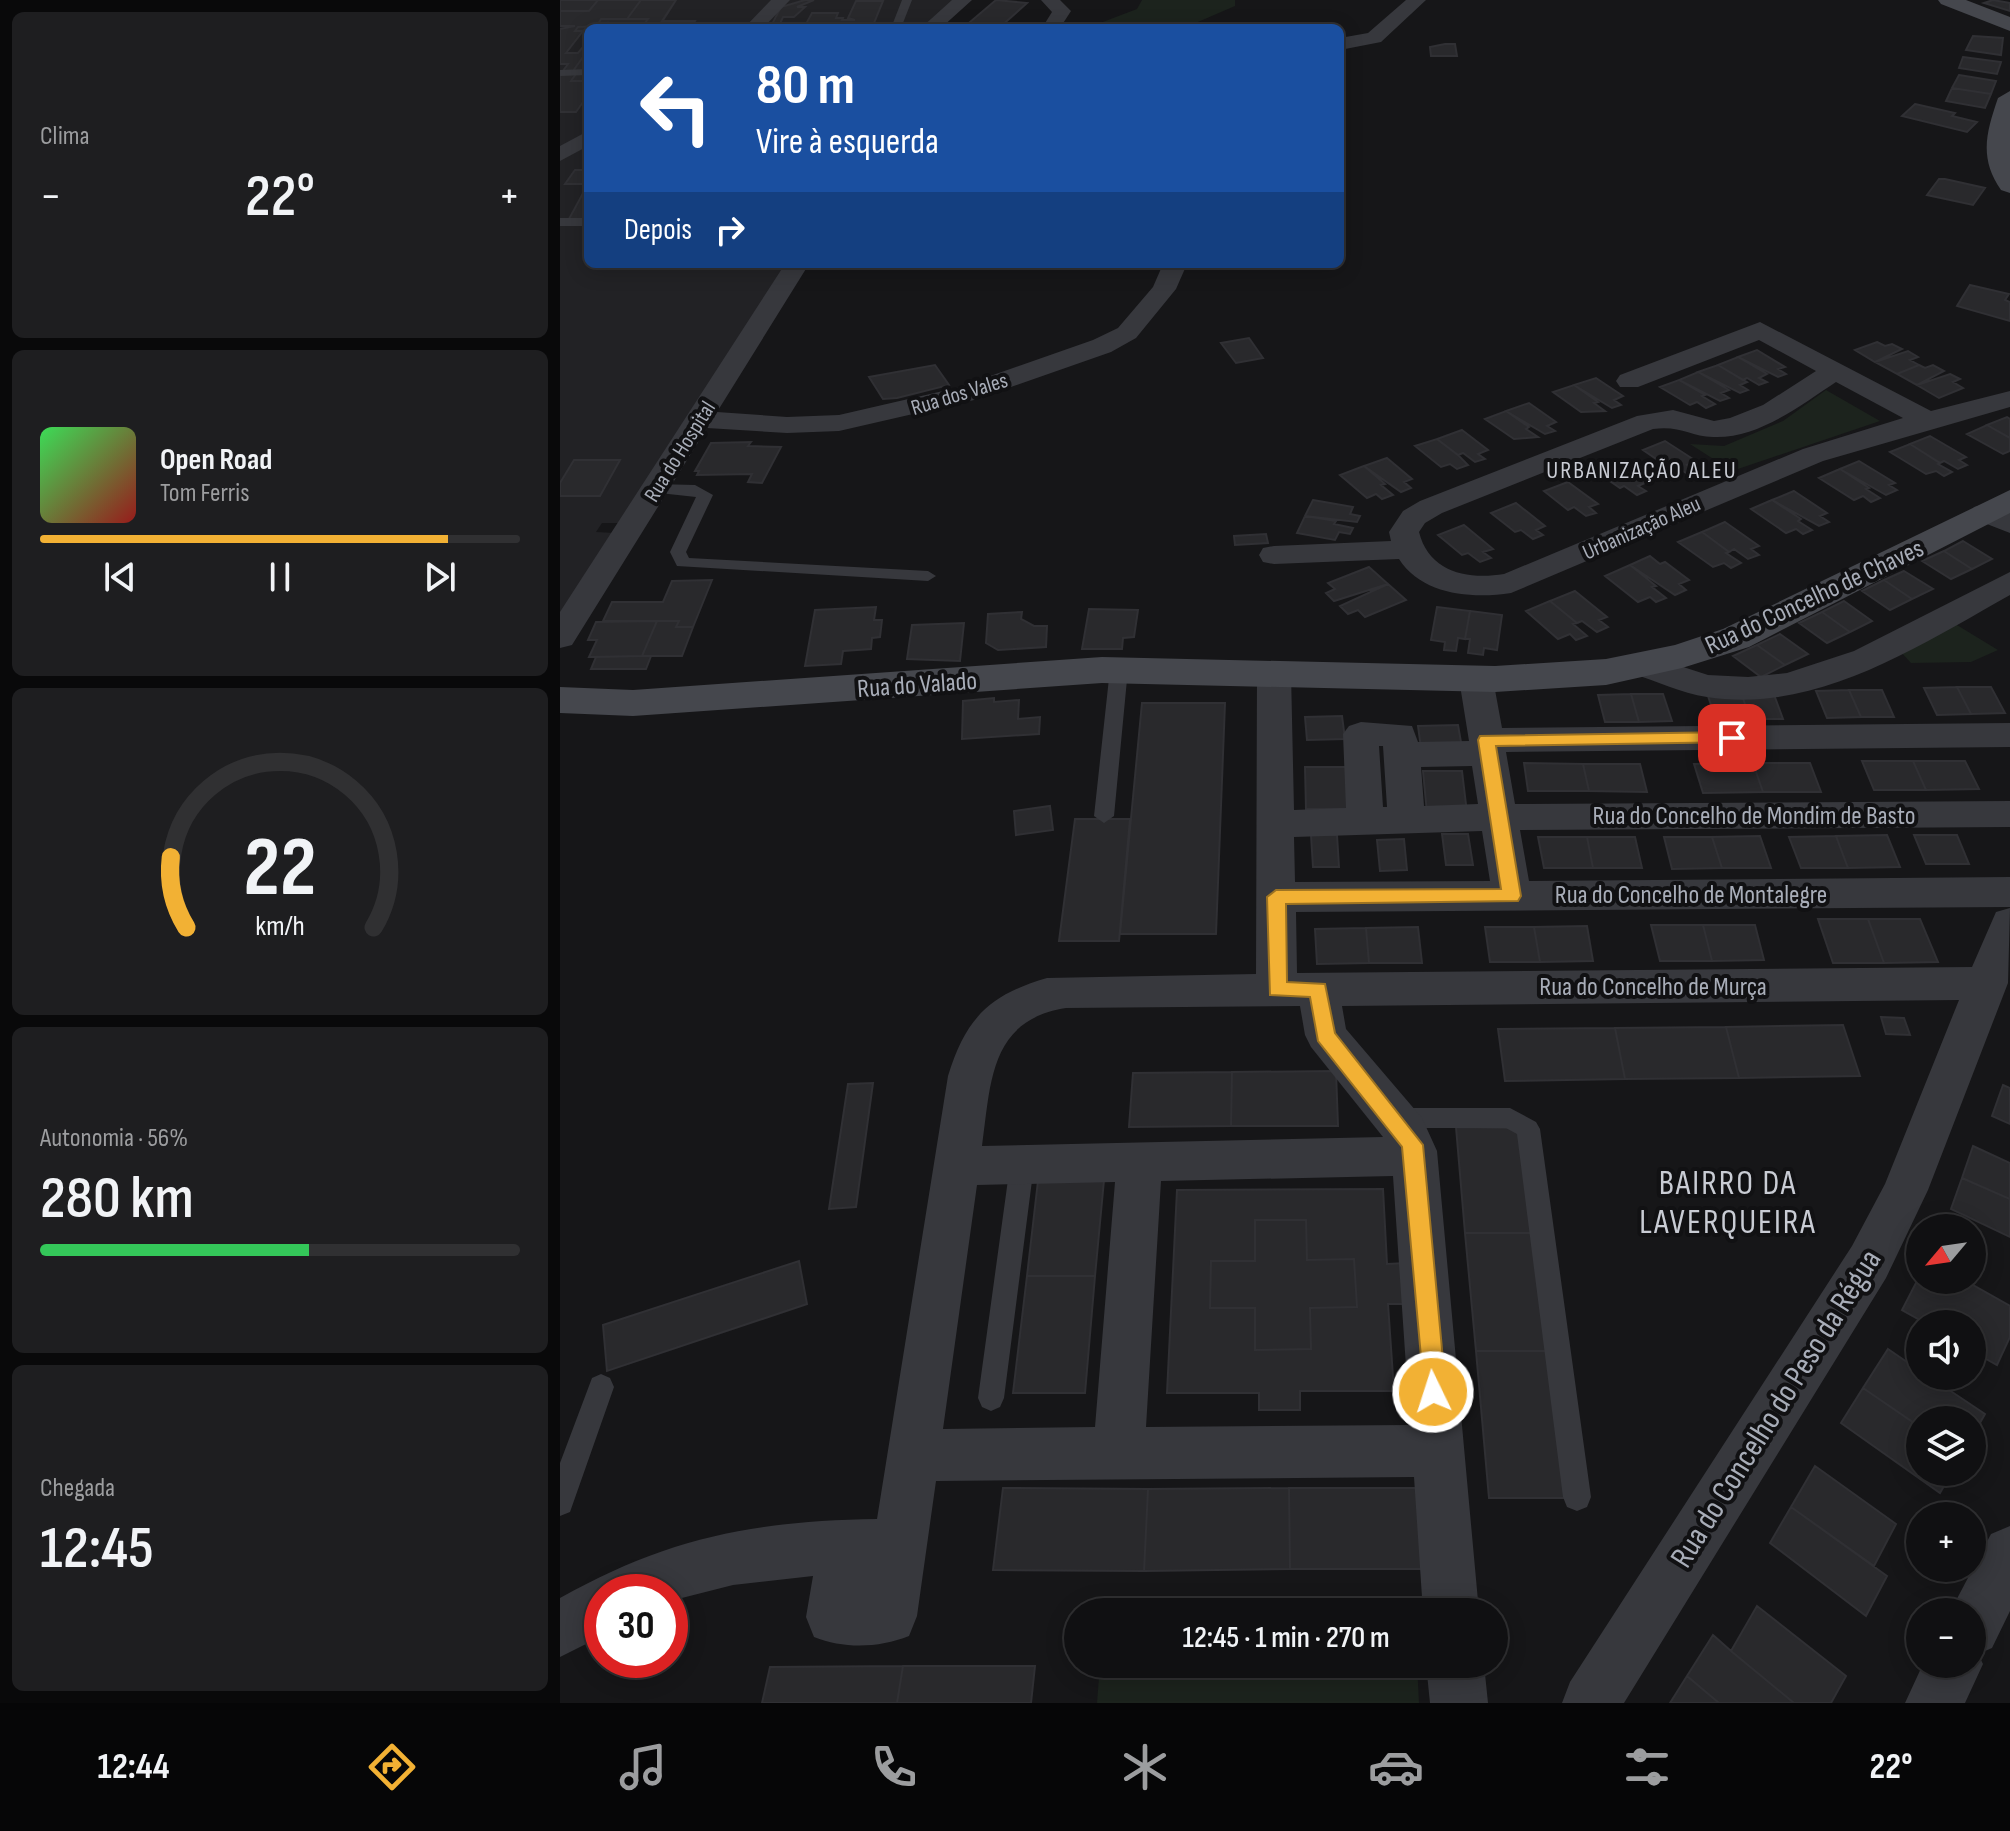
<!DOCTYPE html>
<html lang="pt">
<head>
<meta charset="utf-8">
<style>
	:root { --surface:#101012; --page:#1e1e20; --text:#f1f3f6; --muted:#9c9d9f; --line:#303032; --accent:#f2b134 }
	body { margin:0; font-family:"Sofia Sans Condensed",sans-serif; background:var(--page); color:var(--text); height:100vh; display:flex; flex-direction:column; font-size:30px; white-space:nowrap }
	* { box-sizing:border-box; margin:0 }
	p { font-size:26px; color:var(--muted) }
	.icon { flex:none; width:44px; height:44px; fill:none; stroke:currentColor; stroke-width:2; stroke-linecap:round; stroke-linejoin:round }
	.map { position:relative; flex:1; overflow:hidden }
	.panel { display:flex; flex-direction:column; gap:12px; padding:12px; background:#09090a; width:560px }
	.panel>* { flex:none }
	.banner { position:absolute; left:24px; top:24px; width:760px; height:244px; border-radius:12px; box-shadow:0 4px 20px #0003,0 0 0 2px var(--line); background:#1a4fa0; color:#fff; overflow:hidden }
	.needle { width:52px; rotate:241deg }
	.tools { position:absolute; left:1346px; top:1214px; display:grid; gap:16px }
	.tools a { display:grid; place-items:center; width:80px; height:80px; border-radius:50%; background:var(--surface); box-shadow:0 4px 20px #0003,0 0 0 2px var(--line); font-size:40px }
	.speed { position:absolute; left:24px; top:1574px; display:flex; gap:16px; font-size:40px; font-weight:700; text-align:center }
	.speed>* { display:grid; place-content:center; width:104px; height:104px; border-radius:50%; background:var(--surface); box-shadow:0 4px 20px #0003,0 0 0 2px var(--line); line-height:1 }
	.speed .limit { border:12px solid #d22; background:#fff; color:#111 }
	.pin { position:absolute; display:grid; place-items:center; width:68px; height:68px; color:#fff; margin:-34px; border-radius:16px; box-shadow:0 4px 12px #0006 }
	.me { position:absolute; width:88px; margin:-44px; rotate:356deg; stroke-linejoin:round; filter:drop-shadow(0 0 6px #0008) }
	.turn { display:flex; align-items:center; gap:28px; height:168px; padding:0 40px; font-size:36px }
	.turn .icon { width:104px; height:104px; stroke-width:2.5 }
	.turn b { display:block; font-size:56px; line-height:68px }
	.then { display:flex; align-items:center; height:76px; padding:0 40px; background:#0003; gap:16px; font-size:30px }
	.big { font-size:60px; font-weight:600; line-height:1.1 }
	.panel .widget { flex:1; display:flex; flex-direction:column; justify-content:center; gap:12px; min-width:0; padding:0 28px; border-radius:12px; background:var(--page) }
	.panel .dial { align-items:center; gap:0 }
	.dial svg { height:208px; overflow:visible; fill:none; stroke:var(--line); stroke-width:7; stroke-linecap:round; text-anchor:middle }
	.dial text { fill:var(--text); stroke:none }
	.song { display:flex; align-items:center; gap:24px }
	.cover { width:96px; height:96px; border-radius:12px; background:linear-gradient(135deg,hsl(130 70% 55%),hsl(0 70% 35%)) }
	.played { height:8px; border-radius:4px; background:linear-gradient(90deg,var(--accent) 85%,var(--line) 85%) }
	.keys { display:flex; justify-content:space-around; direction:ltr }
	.heat { display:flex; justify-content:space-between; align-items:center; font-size:44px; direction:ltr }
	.charge { height:12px; border-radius:6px; background:linear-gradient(90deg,#34c759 56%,var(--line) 0) }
	.trip { position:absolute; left:504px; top:1598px; width:444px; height:80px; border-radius:40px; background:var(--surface); box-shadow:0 4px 20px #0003,0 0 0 2px var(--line); font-weight:600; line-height:80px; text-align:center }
	.dock { display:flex; height:128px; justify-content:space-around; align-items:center; background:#060607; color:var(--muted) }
	.dock .icon { width:56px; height:56px }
	.dock .on { color:var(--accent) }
	.dock b { font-size:36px; color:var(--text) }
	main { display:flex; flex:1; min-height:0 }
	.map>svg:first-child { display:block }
</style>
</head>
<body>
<main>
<section class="panel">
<div class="widget"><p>Clima</p>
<div class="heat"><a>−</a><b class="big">22°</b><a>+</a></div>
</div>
<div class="widget">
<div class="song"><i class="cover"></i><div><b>Open Road</b><p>Tom Ferris</p></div></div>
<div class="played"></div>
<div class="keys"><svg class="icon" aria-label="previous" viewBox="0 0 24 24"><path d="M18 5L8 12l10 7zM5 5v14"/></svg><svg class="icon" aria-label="pause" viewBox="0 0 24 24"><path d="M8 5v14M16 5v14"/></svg><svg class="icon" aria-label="next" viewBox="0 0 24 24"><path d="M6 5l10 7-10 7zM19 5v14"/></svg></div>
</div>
<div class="widget dial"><svg viewBox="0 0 100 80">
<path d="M14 69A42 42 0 1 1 86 69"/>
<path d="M14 69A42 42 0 0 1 8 42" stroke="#f2b134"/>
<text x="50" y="56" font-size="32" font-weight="700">22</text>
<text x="50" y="72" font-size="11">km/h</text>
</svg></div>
<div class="widget"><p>Autonomia · 56%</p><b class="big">280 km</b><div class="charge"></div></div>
<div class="widget"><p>Chegada</p><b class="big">12:45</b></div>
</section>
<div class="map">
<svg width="1450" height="1703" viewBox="0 0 1450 1703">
	<rect width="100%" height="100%" fill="#161618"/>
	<path fill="#222225" d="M0 0H397L363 28H28V264H229L62 523H42L36 532 55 533 0 617Z"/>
	<path fill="#1c231d" d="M582 0H675V6L624 28H527L577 9Z
		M1266 390 1320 421 1172 471 1130 444 1164 446 1223 421Z
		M1392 622 1438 650 1411 662 1351 663 1340 651Z
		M540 1664H857L859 1703H537Z"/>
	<path fill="#29292c" stroke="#303034" stroke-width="2" d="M0 0H38L29 11H0Z
		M38 0H116L98 28H28L23 31 6 53H18L28 41V95L16 112H0V75L8 64H0V29L15 26H0V11H29Z
		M81 0H116L102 21H135L131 28H28V31H15L18 27 43 26 46 23 38 24 41 19H67Z
		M245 0H254L237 7H245L234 17H223L218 28H210L221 7Z
		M436 0 467 3 439 28H403Z
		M1433 0 1450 3V11L1424 3Z
		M296 1H323L314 23H323L321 28H224L226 24H246L252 13H278L276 18H283L282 20H295L288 18Z
		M41 19H88L81 28H40L46 23 38 24Z
		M102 21H135L131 28H98Z
		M1413 36 1443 38 1441 55 1406 50Z
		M885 44H895L897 56H871L870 47Z
		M28 50V81H11L18 71H13Z
		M1403 57 1441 62 1437 74 1399 68Z
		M1399 75 1436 81 1431 94 1392 88Z
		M1392 88 1431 94 1425 108 1386 101Z
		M1355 104 1395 113 1392 116 1417 122 1407 132 1342 116Z
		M15 170H28V219H9L28 184H5Z
		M1379 179H1385L1425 188 1413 205 1367 195Z
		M1410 285 1449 294 1445 300 1450 302V321L1397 306Z
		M689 338 703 358 676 363 661 343Z
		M1317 342 1325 346 1332 344 1342 349 1315 362 1295 350Z
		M1197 350 1225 367 1218 369 1226 374 1218 377 1178 357Z
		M1348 351 1358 357 1350 360 1359 365 1337 374 1315 362Z
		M1178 357 1207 374 1199 378 1207 382 1199 385 1187 378 1183 380 1158 365Z
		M375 365 389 385 337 398 323 399 309 377Z
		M1158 365 1187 382 1180 385 1188 390 1180 393 1138 372Z
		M1359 365 1365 368 1373 365 1384 371 1357 385 1337 374Z
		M1138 372 1169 390 1161 393 1169 398 1160 401 1119 380Z
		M1390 374 1400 379 1393 382 1403 388 1379 398 1357 385Z
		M1036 378 1063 396 1054 400 1061 405 1052 408 1014 385Z
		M1119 380 1145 395 1142 396 1155 404 1146 408 1137 402 1130 405 1100 387Z
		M1014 385 1038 402 1034 403 1045 411 1021 412 993 392Z
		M969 403 996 422 987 426 995 431 985 434 946 411Z
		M946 411 969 427 966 429 978 437 954 439 925 419Z
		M1447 417 1450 419V438L1427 425Z
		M1427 425 1450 438V451L1443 454 1407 434Z
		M902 430 928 450 918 454 925 459 915 462 903 453 898 455 877 439Z
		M1370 436 1406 457 1399 460 1407 465 1398 469 1384 461 1380 463 1350 444Z
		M877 439 898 455 908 465 897 469 890 464 881 467 855 446Z
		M1105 441 1136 461 1127 465 1134 470 1126 473 1113 465 1108 467 1083 450Z
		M191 442 188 446 221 447 202 483 188 482 192 474 137 475 139 471H135L151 443Z
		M1350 444 1380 463 1378 464 1392 472 1384 476 1376 471 1366 474 1330 452Z
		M827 458 852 479 844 482 851 488 841 492 804 466Z
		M14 460H60L40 496H0V483Z
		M1056 461 1087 482 1078 486 1086 491 1077 495 1064 486 1060 488 1034 470Z
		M1299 461 1335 483 1329 485 1337 490 1326 495 1280 469Z
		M804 466 825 484 821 485 833 495 822 499 816 494 807 498 780 475Z
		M1280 469 1309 488 1306 489 1320 498 1311 502 1303 496 1294 500 1259 478Z
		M1008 482 1038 504 1029 507 1036 513 1026 516 1014 507 1008 510 984 491Z
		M1234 491 1267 513 1260 516 1269 522 1259 526 1212 500Z
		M753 500 793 507 790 514 800 516 797 522 745 516Z
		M1212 500 1241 519 1238 521 1252 530 1243 534 1236 529 1226 533 1191 509Z
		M956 503 985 526 976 530 983 535 973 539 961 530 955 532 931 513Z
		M745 516 776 521 774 524 793 528 790 534 779 532 775 540 737 533Z
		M1165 522 1199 546 1191 549 1199 555 1188 559 1174 549 1169 552 1142 532Z
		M904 525 933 549 923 552 931 558 920 562 908 553 902 555 878 535Z
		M1142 532 1169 552 1166 553 1181 563 1171 568 1164 563 1153 567 1118 542Z
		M706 534 708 543 675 545 674 536Z
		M1403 541 1432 559 1412 569 1384 551Z
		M1384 551 1412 569 1391 579 1362 561Z
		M1090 556 1100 564 1105 562 1129 580 1119 584 1126 590 1115 595 1070 565Z
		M1070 565 1096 586 1092 587 1106 598 1096 602 1090 597 1078 602 1045 576Z
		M809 567 828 584 774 601 766 593 775 589 768 583Z
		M1344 571 1373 589 1352 599 1324 580Z
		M152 580 133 627H116L119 621H43L52 602H103L112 581Z
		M1324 580 1352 599 1330 610 1302 591Z
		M828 584 846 600 805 617 798 610 788 614 780 606Z
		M1015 591 1047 617 1039 620 1048 627 1037 632 1022 621 1017 623 990 601Z
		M990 601 1017 623 1013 624 1027 636 1016 640 1010 634 998 639 966 611Z
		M1284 601 1312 621 1290 632 1262 612Z
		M316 607 314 620H322L320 637 312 638 311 649 283 651 281 664 245 666 255 610Z
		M877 607 910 611 905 639 898 638 896 651 884 650 885 642 871 640Z
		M529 609 578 610 574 637 563 638 562 649H522Z
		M910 611 942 615 937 650 924 648 923 655 908 653 910 639H905Z
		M462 612 461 619 474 626H487L486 647 438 650 426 643 428 614Z
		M1262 612 1290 632 1267 643 1239 623Z
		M97 621 82 656 29 657 37 640H28L36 622Z
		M97 621H119L116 627H133L122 656H82Z
		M404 623 400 661 347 659 352 625Z
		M1220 634 1248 654 1225 665 1197 645Z
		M1197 645 1225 665 1201 677 1173 656Z
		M82 656H91L86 669H31L36 657Z
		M1397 687H1431L1445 713 1411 714Z
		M1397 687 1411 714 1377 715 1364 688Z
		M1289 690H1322L1334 717H1301Z
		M1289 690 1301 717 1267 718 1256 691Z
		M1181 692H1213L1223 719H1190Z
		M1181 692 1190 719 1156 720 1147 693Z
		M1071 694H1103L1112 721 1079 722Z
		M1071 694 1079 722H1045L1038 695Z
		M434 698V702L459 700 458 719 480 717 479 734 402 739 403 701Z
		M582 703H665L656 934H560Z
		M782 716 785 739 747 740 745 717Z
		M898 725 902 748H861L858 726Z
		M1302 761H1353L1366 790H1314Z
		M1353 761H1405L1419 789 1366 790Z
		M964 763 1023 764 1029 791H968Z
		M1193 763H1250L1261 792H1203Z
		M1193 763 1203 792 1143 793 1134 764Z
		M1023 764H1080L1087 792 1029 791Z
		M745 767H786L789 809H746Z
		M863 771H902L907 813H867Z
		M490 806 493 830 456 835 454 811Z
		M515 819H570L559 941H499Z
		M882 834H908L913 865H886Z
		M751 835H777L779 867H753Z
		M1327 835 1340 867 1288 868 1276 836Z
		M1354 835H1397L1409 864H1366Z
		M1200 836 1211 868H1162L1152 837Z
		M1276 836 1288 868H1241L1229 837Z
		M978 837H1027L1033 868H984Z
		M1027 837H1075L1082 868H1033Z
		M1104 837H1152L1162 868 1112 869Z
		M844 839 847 870 820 871 817 840Z
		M1258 919H1308L1324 963H1273Z
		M1308 919H1360L1378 962 1324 963Z
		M1091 925H1143L1152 961H1100Z
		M1143 925H1195L1204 960 1152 961Z
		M1027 926 1033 961 980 962 974 927Z
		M858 927 862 963H809L806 928Z
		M925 927H974L980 962H930Z
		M806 928 809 963 757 964 755 929Z
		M1321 1017 1344 1018 1350 1035 1326 1034Z
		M1283 1025 1300 1076 1179 1078 1166 1027Z
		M1166 1027 1179 1078 1065 1079 1055 1028Z
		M1055 1028 1065 1079 945 1081 938 1029Z
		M776 1071 778 1126H671L672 1072Z
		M672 1072 671 1126 569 1127 573 1073Z
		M313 1083 296 1207 269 1209 288 1084Z
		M1443 1085 1450 1088V1124L1432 1116Z
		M896 1127 959 1128 972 1233H905Z
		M1413 1146 1450 1163V1199L1402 1178Z
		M1402 1178 1450 1199V1237L1391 1209Z
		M544 1180 535 1276H467L478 1181Z
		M823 1189 827 1264 846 1263 849 1304H828L834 1391H740V1410H699V1393H607L617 1190Z
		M695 1220H746L747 1260 794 1259 797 1307 750 1308 751 1349 695 1350V1308H650L651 1261H695Z
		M905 1233H972L987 1351H916Z
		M239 1261 247 1304 47 1371 43 1325Z
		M467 1276H535L525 1393H453Z
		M1373 1280H1404L1450 1306V1337L1437 1365 1412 1351V1324H1367L1342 1310 1357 1281 1369 1289Z
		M1328 1349 1360 1371V1376H1368L1425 1414 1412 1437V1420H1360V1427L1303 1388Z
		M916 1351H987L1005 1498H929Z
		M1303 1388 1360 1427V1472H1392L1380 1493 1281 1423Z
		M1255 1466 1336 1524 1314 1566 1231 1507Z
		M443 1488 588 1489 584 1571 433 1570Z
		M729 1488H870L876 1569H730Z
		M729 1488 730 1569 584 1571 588 1489Z
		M1231 1507 1327 1576 1306 1616 1210 1543Z
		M1197 1606 1286 1676 1271 1703H1234L1171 1651Z
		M1153 1635 1171 1651 1234 1703H1159L1127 1676Z
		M343 1666H475L471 1703H337Z
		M343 1666 337 1703H202L210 1667Z
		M1127 1676 1159 1703H1110Z"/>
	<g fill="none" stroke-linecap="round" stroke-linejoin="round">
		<path fill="#37383d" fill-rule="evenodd" d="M342 0H352L341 28H331Z
			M28 69V75L0 76V70Z
			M0 218H28V226H0Z
			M95 484 135 485 153 495 126 552 129 558 368 571 376 576 368 581 117 566 110 552 136 497 90 492V486Z
			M559 663 568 669 554 816 544 823 534 816 550 669Z
			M835 1108H950L976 1122 980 1129 1031 1497 1027 1507 1017 1511 1007 1507 1003 1497 957 1134 946 1128H835L827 1125 823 1118 827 1111Z
			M462 1155 470 1158 474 1165 444 1398 440 1407 431 1411 422 1407 418 1398 450 1165 454 1158Z
			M41 1374 50 1378 54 1387 10 1512 0 1516V1463L32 1378Z"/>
		<path fill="#37383d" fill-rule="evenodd" d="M211 0H230L203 28H184Z
			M392 0H412L381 28H361Z
			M481 0H500L511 11 500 28H482L492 12Z
			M846 0H866L821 42 780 50V38L808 33Z
			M28 131V146L0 161V146Z
			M225 264H249L157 412 227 417 279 415 396 388 533 340 558 328 593 287 603 264H627L616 289 576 338 551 352 414 400 279 431 227 433 147 428 12 645 0 648V612Z
			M1200 322 1371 411 1450 391V407L1263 461 951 593C912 599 862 595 839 559L714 564 703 562 699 555 703 548 714 546 831 541 829 532 843 511 860 501 1077 416 1113 410 1154 421 1170 418 1203 405 1256 371 1199 340 1078 387H1060L1056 381 1060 375ZM1276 382 1343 418 1243 449 944 574C907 580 869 572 859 532L865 523 882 513 1093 429C1119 425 1130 436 1153 437 1198 439 1241 405 1276 382Z
			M1425 504 1450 513V533L1414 519 1410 513 1414 507Z
			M1450 572V595C1359 646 1256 714 1147 697 1121 693 1096 681 1071 673L1066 665 1071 657 1083 654 1148 675 1188 677 1227 673 1294 651Z
			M714 662 726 665 731 673 734 810 786 808 783 734 789 726 801 722 852 726 858 742 909 741 899 679 904 671 916 668 928 671 933 679 942 728 1450 723V747L946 752 955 804 1450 801V827L960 830 969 881 1450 877V907L736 912 737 973 1412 967 1436 912 1450 908 1448 983 1368 1190 1326 1278 1064 1703H1002L1010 1682 1292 1246 1325 1184 1399 1000 782 1006 786 1029 862 1118 877 1151 919 1612H863L854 1477 376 1481 357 1616 349 1636C319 1648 284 1649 254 1637L246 1617 253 1576 173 1585 110 1601V1592H42V1636L0 1657V1598C107 1538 192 1521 317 1519L388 1076C406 1018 429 995 487 978L696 974 697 673 702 665ZM819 746H823L827 807H823ZM912 766 918 804 864 806 861 767ZM922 831 930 881 735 882 734 837ZM740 1006 745 1035 751 1047 823 1137 422 1146C431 1083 429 1020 506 1008ZM833 1176 850 1425 586 1427 601 1181ZM555 1182 535 1427 383 1429 417 1185Z
			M1450 1526V1611L1432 1648 1418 1654 1423 1664 1405 1703H1345L1363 1664H1412V1612H1390L1431 1534Z
			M866 1664H924L928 1703H870Z"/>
		<path fill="#45474d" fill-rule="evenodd" d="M1378 0H1406L1450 17V31L1381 4Z
			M1450 91V193L1441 190C1419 158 1426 133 1438 98Z
			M1450 490V513L1189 647 1122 668 1046 685 935 692 542 683 73 716 0 713V687L73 690 542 657 935 666 1046 659 1115 645 1163 629Z"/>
	</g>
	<path fill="#f2b134" stroke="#9d7322" stroke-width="2" d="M1172 732 1178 734V742L936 746 961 896 958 901 726 904 727 982 765 984 775 1033 863 1145 886 1392 882 1401 873 1404 865 1401 842 1147 758 1041 750 997 710 995 707 897 716 890 941 889 918 740 920 736Z"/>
	<g text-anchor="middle" stroke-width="8" stroke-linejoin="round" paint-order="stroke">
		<g font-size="22" fill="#a8adb8" stroke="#111113">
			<text transform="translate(399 393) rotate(-17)" y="8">Rua dos Vales</text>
			<text transform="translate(119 451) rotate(-58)" y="8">Rua do Hospital</text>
			<text transform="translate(1081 527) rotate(-24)" y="8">Urbanização Aleu</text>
		</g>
		<g font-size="24" letter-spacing="2" fill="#c9ccd4" stroke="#111113">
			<text x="1082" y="478">URBANIZAÇÃO ALEU</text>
		</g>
		<g font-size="26" fill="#a8adb8" stroke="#111113">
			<text transform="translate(1254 596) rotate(-25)" y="9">Rua do Concelho de Chaves</text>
			<text transform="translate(357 684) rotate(-4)" y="9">Rua do Valado</text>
			<text x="1194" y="824">Rua do Concelho de Mondim de Basto</text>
			<text x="1131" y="903">Rua do Concelho de Montalegre</text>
			<text x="1093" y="995">Rua do Concelho de Murça</text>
		</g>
		<g font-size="32" fill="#a8adb8" stroke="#111113">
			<text transform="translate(1215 1408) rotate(-58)" y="11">Rua do Concelho do Peso da Régua</text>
		</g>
		<g font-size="34" letter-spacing="2" fill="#c9ccd4" stroke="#111113">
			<text x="1168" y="1194">BAIRRO DA<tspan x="1168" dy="39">LAVERQUEIRA</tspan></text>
		</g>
	</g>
</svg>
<div class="tools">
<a><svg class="needle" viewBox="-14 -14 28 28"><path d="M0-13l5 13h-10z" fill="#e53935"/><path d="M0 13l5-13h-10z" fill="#9c9d9f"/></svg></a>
<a><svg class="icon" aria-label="sound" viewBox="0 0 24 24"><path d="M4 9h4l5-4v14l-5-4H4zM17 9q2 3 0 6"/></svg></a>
<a><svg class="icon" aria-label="layers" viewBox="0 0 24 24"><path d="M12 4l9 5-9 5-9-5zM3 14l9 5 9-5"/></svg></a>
<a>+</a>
<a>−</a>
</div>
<div class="speed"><div class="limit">30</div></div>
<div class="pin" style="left:1172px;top:738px;background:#d93025"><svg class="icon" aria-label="arrive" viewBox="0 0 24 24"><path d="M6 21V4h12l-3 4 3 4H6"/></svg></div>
<svg class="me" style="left:873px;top:1392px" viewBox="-20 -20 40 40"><circle r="17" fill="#f2b134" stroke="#fff" stroke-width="3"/><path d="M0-11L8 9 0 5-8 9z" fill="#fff"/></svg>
<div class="trip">12:45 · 1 min · 270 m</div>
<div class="banner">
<div class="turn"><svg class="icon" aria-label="left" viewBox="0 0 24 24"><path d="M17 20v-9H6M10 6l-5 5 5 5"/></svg><div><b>80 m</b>Vire à esquerda</div></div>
<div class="then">Depois<svg class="icon" aria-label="right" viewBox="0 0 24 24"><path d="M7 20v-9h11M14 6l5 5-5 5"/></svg></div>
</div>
</div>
</main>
<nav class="dock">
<b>12:44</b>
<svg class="icon on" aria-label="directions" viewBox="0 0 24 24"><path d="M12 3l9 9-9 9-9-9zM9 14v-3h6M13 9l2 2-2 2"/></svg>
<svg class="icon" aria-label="music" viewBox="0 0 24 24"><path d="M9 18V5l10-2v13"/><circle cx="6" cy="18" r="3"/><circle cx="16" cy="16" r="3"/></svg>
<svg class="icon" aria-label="phone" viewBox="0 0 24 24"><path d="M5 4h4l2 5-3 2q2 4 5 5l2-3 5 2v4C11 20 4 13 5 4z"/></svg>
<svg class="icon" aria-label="climate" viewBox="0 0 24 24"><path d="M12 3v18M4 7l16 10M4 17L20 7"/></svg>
<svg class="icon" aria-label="car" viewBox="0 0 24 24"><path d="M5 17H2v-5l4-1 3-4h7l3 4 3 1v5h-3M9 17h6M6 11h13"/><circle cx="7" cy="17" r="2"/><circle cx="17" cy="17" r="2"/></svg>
<svg class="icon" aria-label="filters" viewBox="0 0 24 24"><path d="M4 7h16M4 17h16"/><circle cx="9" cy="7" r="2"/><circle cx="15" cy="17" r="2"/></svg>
<b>22°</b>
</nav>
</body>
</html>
